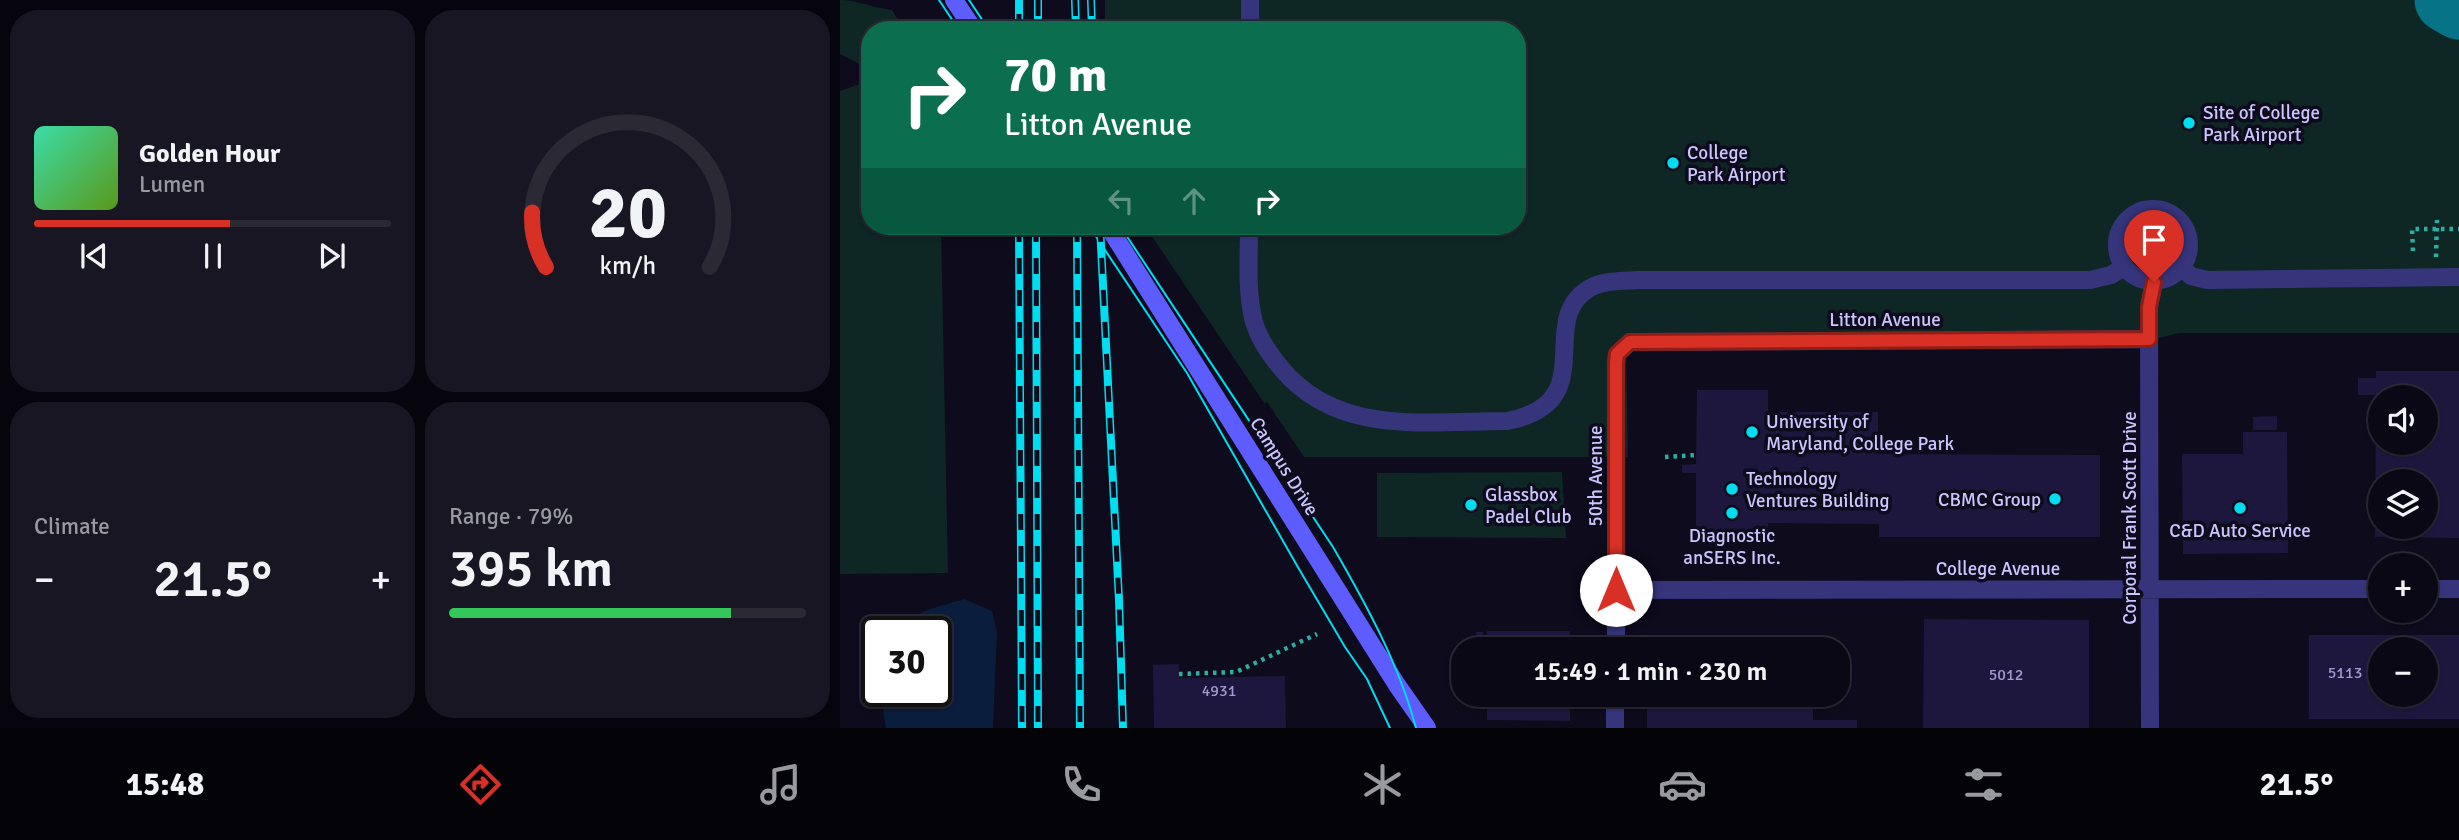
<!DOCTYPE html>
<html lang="en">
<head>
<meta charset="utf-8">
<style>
	:root { --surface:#0a0815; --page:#181622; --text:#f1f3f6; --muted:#999aa0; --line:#2a2934; --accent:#d93025 }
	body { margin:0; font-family:Signika,sans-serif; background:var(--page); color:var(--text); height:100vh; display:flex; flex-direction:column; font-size:26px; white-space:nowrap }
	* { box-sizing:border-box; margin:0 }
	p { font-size:23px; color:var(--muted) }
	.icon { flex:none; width:38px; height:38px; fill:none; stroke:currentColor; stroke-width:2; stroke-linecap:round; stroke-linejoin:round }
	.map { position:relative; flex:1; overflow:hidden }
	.drawer { display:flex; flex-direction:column; gap:10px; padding:10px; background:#06040c; width:840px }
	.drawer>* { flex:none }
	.guide { position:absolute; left:21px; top:21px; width:665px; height:214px; border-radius:28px; box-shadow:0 2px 5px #0004,0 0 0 2px var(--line); background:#0b6e4f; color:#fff; overflow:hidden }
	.tools { position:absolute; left:1528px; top:385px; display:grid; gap:14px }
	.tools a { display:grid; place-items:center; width:70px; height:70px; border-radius:50%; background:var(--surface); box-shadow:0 2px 5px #0004,0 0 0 2px var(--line); font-size:35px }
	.speed { position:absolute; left:21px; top:616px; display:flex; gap:14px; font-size:35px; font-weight:700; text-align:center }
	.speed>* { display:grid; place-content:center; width:91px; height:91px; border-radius:50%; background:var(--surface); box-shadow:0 2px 5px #0004,0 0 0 2px var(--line); line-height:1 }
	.speed .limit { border:4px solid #111; border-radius:10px; background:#fff; color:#111 }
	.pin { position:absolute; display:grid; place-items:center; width:60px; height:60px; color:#fff; margin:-72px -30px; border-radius:50% 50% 50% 0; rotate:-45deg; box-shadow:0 0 7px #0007 }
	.pin .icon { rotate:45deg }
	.me { position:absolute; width:77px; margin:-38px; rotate:0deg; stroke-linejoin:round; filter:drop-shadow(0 0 5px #0008) }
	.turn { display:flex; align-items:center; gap:24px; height:147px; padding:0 28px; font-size:32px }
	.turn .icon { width:91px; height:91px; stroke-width:2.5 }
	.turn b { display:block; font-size:49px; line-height:60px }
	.lanes { display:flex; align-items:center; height:66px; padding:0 28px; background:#0003; justify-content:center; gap:35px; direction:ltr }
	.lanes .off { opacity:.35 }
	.big { font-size:52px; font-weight:600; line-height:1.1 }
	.drawer .card { flex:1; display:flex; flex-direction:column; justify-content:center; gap:10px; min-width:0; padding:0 24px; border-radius:28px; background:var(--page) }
	.drawer .dial { align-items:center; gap:0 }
	.dial svg { height:182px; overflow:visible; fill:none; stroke:var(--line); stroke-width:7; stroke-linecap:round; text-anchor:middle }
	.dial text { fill:var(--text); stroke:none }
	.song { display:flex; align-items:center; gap:21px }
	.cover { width:84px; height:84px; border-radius:10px; background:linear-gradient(135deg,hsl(160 70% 55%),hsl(90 70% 35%)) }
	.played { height:7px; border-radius:4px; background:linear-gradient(90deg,var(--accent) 55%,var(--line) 55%) }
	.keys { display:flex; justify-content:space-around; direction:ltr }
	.heat { display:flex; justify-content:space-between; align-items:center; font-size:38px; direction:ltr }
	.charge { height:10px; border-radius:5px; background:linear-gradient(90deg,#34c759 79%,var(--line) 0) }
	.drawer .tiles { flex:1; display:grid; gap:10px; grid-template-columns:repeat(2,1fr) }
	.trip { position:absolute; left:611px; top:637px; width:399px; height:70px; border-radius:28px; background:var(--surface); box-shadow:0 2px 5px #0004,0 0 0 2px var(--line); font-weight:600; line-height:70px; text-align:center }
	.tabs { display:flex; height:112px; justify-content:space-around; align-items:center; background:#040308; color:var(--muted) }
	.tabs .icon { width:49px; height:49px }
	.tabs .on { color:var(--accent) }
	.tabs b { font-size:32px; color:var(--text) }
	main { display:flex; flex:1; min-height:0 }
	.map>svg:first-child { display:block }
</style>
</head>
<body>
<main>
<section class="drawer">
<div class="tiles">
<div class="card">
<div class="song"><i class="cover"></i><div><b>Golden Hour</b><p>Lumen</p></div></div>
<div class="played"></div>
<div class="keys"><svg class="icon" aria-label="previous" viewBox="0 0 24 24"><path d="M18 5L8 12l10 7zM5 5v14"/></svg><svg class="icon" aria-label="pause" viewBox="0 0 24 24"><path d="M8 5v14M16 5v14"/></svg><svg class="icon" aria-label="next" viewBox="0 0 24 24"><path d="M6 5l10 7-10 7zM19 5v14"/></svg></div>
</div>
<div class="card dial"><svg viewBox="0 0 100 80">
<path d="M14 69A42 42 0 1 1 86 69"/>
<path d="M14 69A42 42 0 0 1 8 45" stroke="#d93025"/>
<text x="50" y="56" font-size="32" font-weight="700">20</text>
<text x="50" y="72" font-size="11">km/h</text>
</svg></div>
<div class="card"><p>Climate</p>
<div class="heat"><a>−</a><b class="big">21.5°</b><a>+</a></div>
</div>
<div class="card"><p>Range · 79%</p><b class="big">395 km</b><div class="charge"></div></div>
</div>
</section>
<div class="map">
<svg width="1619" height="728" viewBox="0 0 1619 728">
	<rect width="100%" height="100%" fill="#0d0b1c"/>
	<path fill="#0e2624" d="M0 0C18 0 34 8 52 10L64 30H30V226H101L108 573 0 574V91L28 81 29 69 0 54Z
		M265 0H1619V333H1339L1300 343 786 345 788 457H464L427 402 424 403 305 226H677V30H265Z
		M722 472 726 538 537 537V473Z"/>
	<path fill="#0a1d3c" d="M124 599 152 611 157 632 153 728H46L43 710 48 691H96V632H57C68 611 104 606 124 599Z"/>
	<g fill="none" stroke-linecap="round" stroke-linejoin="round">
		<path stroke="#067486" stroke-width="65" d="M1607 0 1619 7"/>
	</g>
	<path fill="#1d173d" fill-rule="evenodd" d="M1536 371H1619V538L1535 537 1536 395H1518V378H1536ZM1540 397H1586V443H1540ZM1540 481H1586V527H1540Z
		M857 390H928V412H1038V454L1260 455V537H1039V524L928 523V538H856V473H842V465L856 464Z
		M1437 416V430H1413V417Z
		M1403 432H1447L1448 553 1343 554 1342 454H1403Z
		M1084 619 1249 620V728H1083Z
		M647 631H730V649H647Z
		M636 632H643V643H637Z
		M1469 635H1619V719H1469ZM1540 649H1586V695H1540Z
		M807 636 973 637V649H807Z
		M339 664V678L445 676 446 728H314L313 665Z
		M647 695H730V721L647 720Z
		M807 695H973V720H1017V728H807Z"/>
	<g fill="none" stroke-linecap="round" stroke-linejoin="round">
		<path stroke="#2baea3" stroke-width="4.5" stroke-dasharray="3.5 5" stroke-linecap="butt" d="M1573 251 1572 229H1619
			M1596 257 1597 220
			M825 457 856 455
			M339 674 396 672 477 634"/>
		<path stroke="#36357c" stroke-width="18" d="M410 30V0
			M1277 245a36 36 0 1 1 72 0a36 36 0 1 1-72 0Z
			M409 226C409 257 406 291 414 322 419 339 430 355 441 368 498 437 587 421 667 421 764 403 694 320 750 288 764 280 783 281 798 280H1250L1271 275 1284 267
			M1342 268 1351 276 1367 280 1619 277
			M1586 589H1619
			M776 590 1540 589
			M776 649V363L777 354 790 342 1309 339
			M775 728V695
			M1310 728 1309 307 1314 282"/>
		<path stroke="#5d5cff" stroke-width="18" d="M114 0 134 30
			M268 226 557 685 587 728"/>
		<path stroke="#00ddf0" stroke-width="2" d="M99 0 119 30
			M129 0 149 30
			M249 226 347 373 459 569 505 647 527 679 550 728
			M280 226 493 547C526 604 559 664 576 728"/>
		<g stroke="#00ddf0" stroke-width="8">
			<path id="rail" d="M198 0V30
				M235 0 236 30
				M251 0 252 30
				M179 30V0
				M179 226 182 728
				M196 226 198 728
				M237 226 240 728
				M260 226 279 600 283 728"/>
		</g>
		<use href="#rail" stroke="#0d0b1c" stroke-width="5" stroke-dasharray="16" stroke-linecap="butt"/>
	</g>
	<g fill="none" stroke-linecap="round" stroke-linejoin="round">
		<g stroke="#8d1f18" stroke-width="18">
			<path id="route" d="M776 590V363L777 354 790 342 1309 339V307L1314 282"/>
		</g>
		<use href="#route" stroke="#d93025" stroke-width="12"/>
	</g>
	<g fill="#00ddf0" stroke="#0d0b1c" stroke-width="2.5">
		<circle cx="1349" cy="123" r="7"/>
		<circle cx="833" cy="163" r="7"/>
		<circle cx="912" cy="432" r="7"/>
		<circle cx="892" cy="489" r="7"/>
		<circle cx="1215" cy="499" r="7"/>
		<circle cx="631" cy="505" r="7"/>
		<circle cx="1400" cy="508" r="7"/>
		<circle cx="892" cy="513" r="7"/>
	</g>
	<g text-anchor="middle" stroke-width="7" stroke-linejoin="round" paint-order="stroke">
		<g font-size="16" fill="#a09ace">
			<text x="1505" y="678">5113</text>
			<text x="1166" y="680">5012</text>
			<text x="379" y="696">4931</text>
		</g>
		<g font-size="19" fill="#cbc5ff" stroke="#0d0b1c" text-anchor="start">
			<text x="1363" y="119">Site of College<tspan x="1363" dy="22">Park Airport</tspan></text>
			<text x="847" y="159">College<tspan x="847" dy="22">Park Airport</tspan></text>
			<text x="926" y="428">University of<tspan x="926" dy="22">Maryland, College Park</tspan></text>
			<text x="906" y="485">Technology<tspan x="906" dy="22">Ventures Building</tspan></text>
			<text x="645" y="501">Glassbox<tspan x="645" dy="22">Padel Club</tspan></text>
			<text x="1201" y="506" text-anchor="end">CBMC Group</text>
			<text x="1400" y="537" text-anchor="middle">C&amp;D Auto Service</text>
			<text x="892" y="542" text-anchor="middle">Diagnostic<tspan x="892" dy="22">anSERS Inc.</tspan></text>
		</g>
		<g font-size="19" fill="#cbc5ff" stroke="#0d0b1c">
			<text x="1045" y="326">Litton Avenue</text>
			<text transform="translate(445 466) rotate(58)" y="7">Campus Drive</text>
			<text transform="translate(755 476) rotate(-90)" y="7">50th Avenue</text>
			<text transform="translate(1289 518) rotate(-90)" y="7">Corporal Frank Scott Drive</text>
			<text x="1158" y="575">College Avenue</text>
		</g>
	</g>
</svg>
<div class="tools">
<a><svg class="icon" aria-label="sound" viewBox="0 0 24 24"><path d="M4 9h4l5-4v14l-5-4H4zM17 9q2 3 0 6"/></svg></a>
<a><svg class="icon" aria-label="layers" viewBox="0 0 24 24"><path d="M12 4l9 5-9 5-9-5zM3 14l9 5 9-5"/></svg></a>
<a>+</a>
<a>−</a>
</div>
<div class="speed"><div class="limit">30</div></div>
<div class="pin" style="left:1314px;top:282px;background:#d93025"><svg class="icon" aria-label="arrive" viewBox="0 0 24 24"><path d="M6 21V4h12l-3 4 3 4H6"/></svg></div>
<svg class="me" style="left:776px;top:590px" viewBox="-20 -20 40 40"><circle r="19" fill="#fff"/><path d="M0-13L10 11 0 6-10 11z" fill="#d93025"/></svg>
<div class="trip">15:49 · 1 min · 230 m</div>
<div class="guide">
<div class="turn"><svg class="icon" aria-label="right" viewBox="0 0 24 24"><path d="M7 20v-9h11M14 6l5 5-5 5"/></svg><div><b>70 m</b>Litton Avenue</div></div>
<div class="lanes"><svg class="icon off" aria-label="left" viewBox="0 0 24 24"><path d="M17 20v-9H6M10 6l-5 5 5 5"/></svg><svg class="icon off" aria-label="ahead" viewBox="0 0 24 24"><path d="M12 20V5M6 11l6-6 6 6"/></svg><svg class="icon" aria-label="right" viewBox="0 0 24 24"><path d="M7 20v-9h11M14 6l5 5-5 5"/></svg></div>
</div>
</div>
</main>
<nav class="tabs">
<b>15:48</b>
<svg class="icon on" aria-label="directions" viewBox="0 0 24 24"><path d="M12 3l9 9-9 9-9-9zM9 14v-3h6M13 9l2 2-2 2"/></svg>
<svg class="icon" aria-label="music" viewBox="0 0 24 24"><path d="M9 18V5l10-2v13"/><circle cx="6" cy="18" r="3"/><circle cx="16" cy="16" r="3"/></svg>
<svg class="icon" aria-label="phone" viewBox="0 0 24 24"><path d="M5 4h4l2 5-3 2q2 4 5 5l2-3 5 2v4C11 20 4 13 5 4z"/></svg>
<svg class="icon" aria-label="climate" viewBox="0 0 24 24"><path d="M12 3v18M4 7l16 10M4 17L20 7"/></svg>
<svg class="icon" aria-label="car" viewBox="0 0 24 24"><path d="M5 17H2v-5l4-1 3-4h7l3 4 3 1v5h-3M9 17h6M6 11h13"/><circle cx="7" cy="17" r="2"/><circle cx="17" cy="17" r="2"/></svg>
<svg class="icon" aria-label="filters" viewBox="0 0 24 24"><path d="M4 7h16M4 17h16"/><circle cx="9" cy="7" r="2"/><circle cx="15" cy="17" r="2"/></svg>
<b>21.5°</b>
</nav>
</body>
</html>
